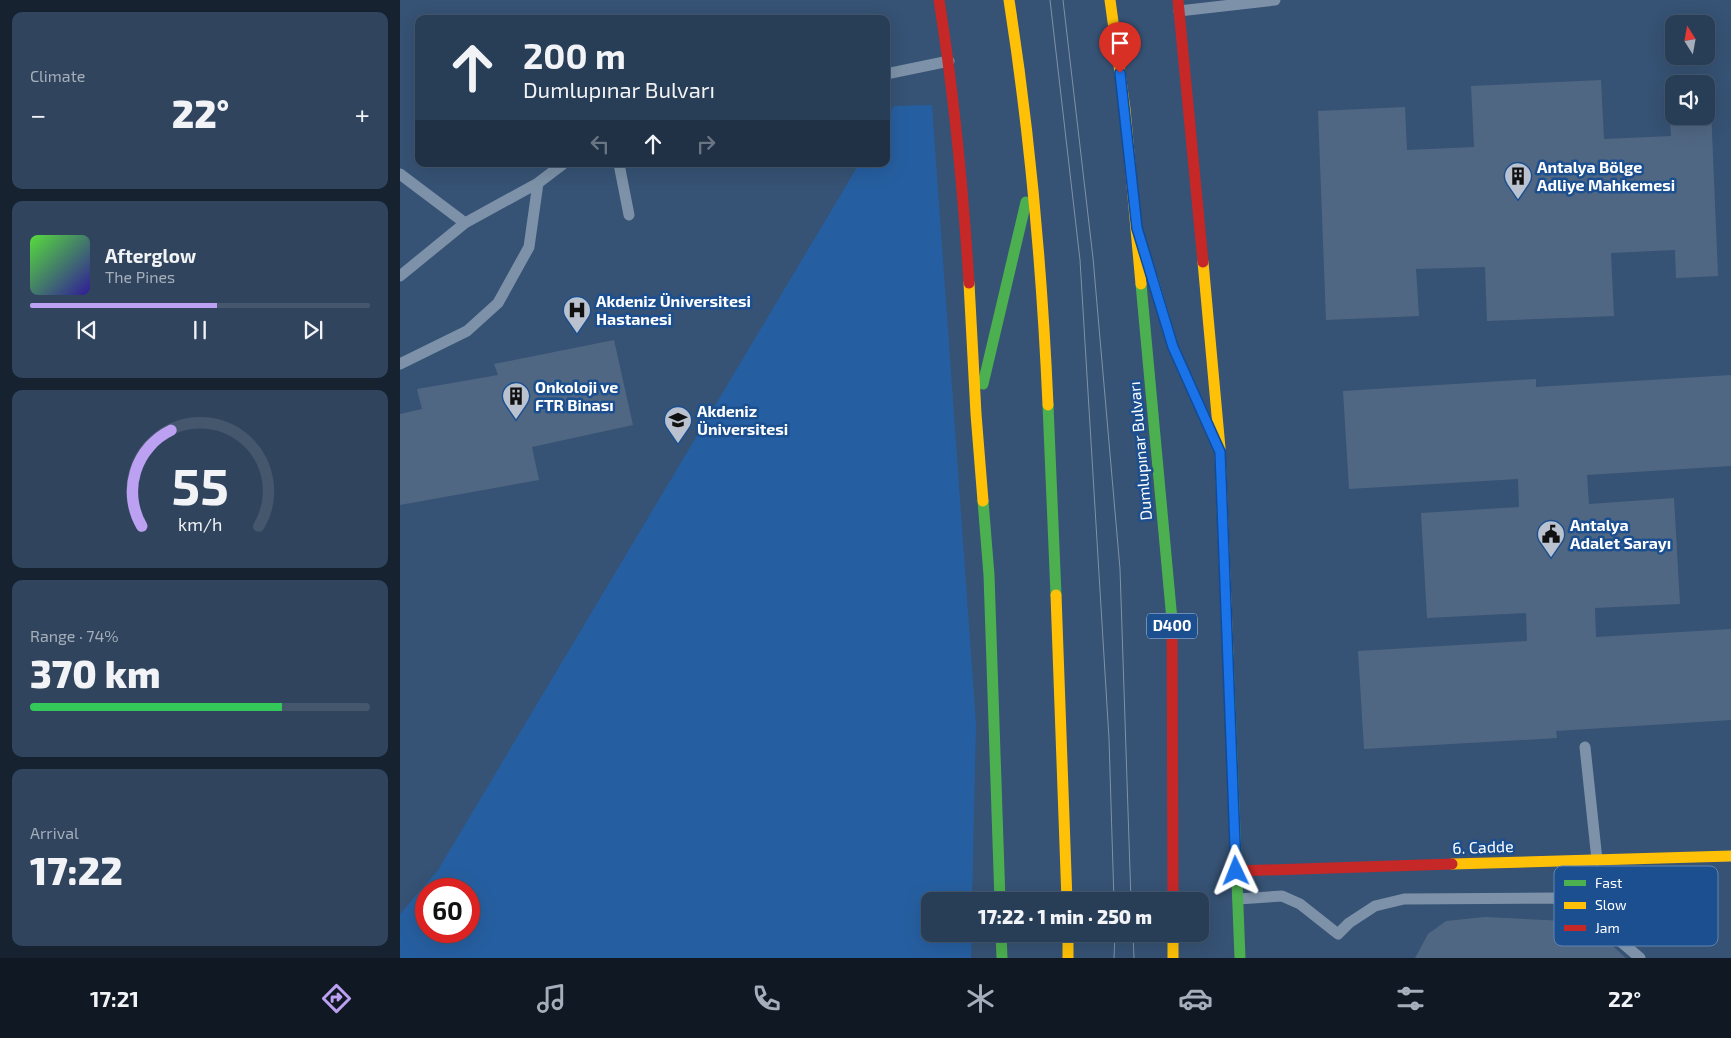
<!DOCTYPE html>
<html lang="en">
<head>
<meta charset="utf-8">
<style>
	:root { --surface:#283e57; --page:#30455d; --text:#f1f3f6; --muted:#a5aeba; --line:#44576d; --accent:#bca0f2 }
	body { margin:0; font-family:"Exo 2",sans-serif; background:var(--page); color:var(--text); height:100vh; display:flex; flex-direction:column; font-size:19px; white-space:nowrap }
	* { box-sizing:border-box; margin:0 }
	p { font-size:16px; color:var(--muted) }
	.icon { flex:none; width:28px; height:28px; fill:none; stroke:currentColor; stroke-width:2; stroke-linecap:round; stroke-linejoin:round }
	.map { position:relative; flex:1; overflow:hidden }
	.side { display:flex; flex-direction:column; gap:12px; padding:12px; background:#162230; width:400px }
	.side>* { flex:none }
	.banner { position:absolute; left:15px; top:15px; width:475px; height:152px; border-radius:10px; box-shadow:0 5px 20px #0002,0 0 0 1px var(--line); background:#283e57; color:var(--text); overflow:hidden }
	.needle { width:32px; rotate:349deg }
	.buttons { position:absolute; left:1265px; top:15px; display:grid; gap:10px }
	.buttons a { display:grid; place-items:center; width:50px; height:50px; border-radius:10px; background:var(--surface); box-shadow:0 5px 20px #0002,0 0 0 1px var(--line); font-size:25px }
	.speed { position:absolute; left:15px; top:878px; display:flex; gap:10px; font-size:25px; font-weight:700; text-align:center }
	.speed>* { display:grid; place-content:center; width:65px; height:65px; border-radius:50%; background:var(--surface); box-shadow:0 5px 20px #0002,0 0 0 1px var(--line); line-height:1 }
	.speed .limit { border:8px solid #d22; background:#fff; color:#111 }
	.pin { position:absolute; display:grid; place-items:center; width:42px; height:42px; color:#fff; margin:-51px -21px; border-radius:50% 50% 50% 0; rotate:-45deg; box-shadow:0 0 5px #0007 }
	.pin .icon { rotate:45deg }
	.me { position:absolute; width:55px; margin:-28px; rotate:358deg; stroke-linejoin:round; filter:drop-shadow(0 0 4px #0008) }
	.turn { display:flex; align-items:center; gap:18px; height:105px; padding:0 25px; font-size:22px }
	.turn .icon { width:65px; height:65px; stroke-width:2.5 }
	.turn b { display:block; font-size:35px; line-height:42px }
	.lanes { display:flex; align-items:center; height:48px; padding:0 25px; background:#0003; justify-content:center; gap:25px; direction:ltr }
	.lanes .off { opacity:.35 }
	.big { font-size:38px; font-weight:800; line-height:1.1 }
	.side .widget { flex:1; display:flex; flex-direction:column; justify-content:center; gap:8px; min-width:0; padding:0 18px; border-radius:10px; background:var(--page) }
	.side .dial { align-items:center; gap:0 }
	.dial svg { height:130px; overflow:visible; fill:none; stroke:var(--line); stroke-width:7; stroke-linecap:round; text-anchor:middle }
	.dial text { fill:var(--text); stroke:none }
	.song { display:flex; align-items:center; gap:15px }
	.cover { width:60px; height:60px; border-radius:8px; background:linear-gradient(135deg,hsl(110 70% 55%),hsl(250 70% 35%)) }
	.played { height:5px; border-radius:2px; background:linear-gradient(90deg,var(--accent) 55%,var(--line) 55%) }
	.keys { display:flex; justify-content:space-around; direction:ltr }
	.heat { display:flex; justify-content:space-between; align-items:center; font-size:28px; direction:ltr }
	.charge { height:8px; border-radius:4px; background:linear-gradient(90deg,#34c759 74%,var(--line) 0) }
	.trip { position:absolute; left:521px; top:892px; width:288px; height:50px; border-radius:10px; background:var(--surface); box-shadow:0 5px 20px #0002,0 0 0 1px var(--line); font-weight:800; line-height:50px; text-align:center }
	.tab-bar { display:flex; height:80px; justify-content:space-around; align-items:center; background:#101923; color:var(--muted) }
	.tab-bar .icon { width:35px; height:35px }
	.tab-bar .selected { color:var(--accent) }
	.tab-bar b { font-size:22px; color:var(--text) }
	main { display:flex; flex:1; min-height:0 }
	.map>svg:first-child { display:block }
</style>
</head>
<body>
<main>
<section class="side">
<div class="widget"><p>Climate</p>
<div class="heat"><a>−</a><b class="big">22°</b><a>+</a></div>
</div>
<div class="widget">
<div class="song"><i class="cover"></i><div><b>Afterglow</b><p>The Pines</p></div></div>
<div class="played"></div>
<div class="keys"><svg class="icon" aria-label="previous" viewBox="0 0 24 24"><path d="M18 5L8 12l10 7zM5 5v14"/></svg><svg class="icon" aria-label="pause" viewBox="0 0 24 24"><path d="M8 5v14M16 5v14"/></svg><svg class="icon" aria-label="next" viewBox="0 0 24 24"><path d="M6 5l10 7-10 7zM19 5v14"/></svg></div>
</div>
<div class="widget dial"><svg viewBox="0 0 100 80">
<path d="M14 69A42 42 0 1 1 86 69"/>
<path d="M14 69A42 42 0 0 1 32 10" stroke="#bca0f2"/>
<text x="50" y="56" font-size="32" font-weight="700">55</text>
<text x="50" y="72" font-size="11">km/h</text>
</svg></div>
<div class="widget"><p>Range · 74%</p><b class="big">370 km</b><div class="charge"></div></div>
<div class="widget"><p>Arrival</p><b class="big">17:22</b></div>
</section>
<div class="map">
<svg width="1331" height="958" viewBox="0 0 1331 958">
	<rect width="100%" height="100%" fill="#365274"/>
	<path fill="#265fa1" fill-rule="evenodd" d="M532 105 576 724 572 901H530V934H572L571 958H0V914L38 870 459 164H486V119L494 106ZM26 889H69V931H26Z"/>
	<path fill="#506783" d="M1201 80 1204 139 1271 136 1269 110 1274 109V116H1306V108H1311L1318 276 1276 278 1275 250 1211 253 1214 316 1087 321 1085 267 1016 269 1019 316 926 320 918 111 1005 107 1007 150 1074 147 1071 86Z
		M214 340 233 425 132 447 139 480 0 505V414L22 409 17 389 98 375 94 364Z
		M1331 375V466L1187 475 1189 504 1274 498 1280 604 1195 608 1196 637 1331 629V720L1156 731 1157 738 964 749 958 651 1127 641 1126 613 1027 618 1021 513 1119 507 1118 479 949 489 943 391 1136 379V387Z
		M1085 917 1186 922 1226 958H1015L1028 934 1046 921Z"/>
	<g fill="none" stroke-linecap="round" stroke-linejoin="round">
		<path stroke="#7d92a8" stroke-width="11" d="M779 11 875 0
			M486 74 549 61
			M219 164 229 215
			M0 174 65 223
			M0 276 65 223 138 183 163 164
			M0 364 67 331 98 303 129 247 138 183
			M1185 747 1197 860
			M838 899 882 896 900 904 938 934 949 923 975 906 1004 899 1153 898 1179 906 1240 958"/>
		<path stroke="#4caf50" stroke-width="11" d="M741 284 772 620
			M583 384 626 202
			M648 405 656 595
			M583 501 589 575 600 901
			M828 653 840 958
			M601 934 602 958"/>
		<path stroke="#ffc107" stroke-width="11" d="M609 0C630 134 642 269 648 405
			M710 0 725 109 741 284
			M803 262 820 448
			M753 280 773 347 820 452 828 653
			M569 283 576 414 583 501
			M656 595 667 901
			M1052 864 1331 856
			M668 934V958
			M773 934V958"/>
		<path stroke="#c62828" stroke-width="11" d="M539 0C554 94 563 188 569 283
			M778 0 803 262
			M772 620 773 901
			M837 871 1052 864"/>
		<path stroke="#7e92a7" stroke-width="1" d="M650 0 680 260 709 739 714 901
			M663 0 693 258 720 569 731 901
			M733 934 734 958
			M714 958 715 934"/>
	</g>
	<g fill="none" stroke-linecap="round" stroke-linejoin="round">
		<g stroke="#114b97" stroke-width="12">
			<path id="route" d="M720 73 737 228 773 347 820 452 836 871"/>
		</g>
		<use href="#route" stroke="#1a73e8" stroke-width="9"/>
	</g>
	<defs>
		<g id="building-pin" transform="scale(1.4375)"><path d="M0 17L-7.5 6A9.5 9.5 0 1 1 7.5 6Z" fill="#b9c2ce" stroke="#1b4f8f"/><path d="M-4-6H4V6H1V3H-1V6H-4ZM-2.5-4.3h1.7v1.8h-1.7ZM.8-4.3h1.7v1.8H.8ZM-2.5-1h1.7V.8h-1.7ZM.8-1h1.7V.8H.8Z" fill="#111"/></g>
		<g id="hospital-pin" transform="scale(1.4375)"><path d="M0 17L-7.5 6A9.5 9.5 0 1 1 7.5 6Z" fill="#b9c2ce" stroke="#1b4f8f"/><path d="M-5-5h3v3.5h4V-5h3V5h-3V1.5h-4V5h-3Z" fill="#111"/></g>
		<g id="university-pin" transform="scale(1.4375)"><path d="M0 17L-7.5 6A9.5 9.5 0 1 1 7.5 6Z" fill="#b9c2ce" stroke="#1b4f8f"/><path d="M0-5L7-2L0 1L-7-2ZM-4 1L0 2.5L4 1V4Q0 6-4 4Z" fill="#111"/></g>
		<g id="civic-pin" transform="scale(1.4375)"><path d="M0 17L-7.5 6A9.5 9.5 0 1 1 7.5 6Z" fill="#b9c2ce" stroke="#1b4f8f"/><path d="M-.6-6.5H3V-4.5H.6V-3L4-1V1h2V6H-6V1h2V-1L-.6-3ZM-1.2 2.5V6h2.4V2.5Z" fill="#111"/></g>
	</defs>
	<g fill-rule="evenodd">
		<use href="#building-pin" x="1118" y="176"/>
		<use href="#hospital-pin" x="177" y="310"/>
		<use href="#building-pin" x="116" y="396"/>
		<use href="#university-pin" x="278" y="420"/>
		<use href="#civic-pin" x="1151" y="534"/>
	</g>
	<g text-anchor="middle" stroke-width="5" stroke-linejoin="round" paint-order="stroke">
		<rect fill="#1b4f8f" stroke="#bbcadd" stroke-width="1" x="747" y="613.5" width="50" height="25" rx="4"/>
		<g font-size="15" font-weight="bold" fill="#fff">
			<text x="772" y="631">D400</text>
		</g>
		<g font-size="16" font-weight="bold" fill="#fff" stroke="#1b4f8f" text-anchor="start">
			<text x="1137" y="173">Antalya Bölge<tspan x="1137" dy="18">Adliye Mahkemesi</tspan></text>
			<text x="196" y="307">Akdeniz Üniversitesi<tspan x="196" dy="18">Hastanesi</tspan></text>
			<text x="135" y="393">Onkoloji ve<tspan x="135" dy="18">FTR Binası</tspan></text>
			<text x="297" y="417">Akdeniz<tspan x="297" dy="18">Üniversitesi</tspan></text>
			<text x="1170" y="531">Antalya<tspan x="1170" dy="18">Adalet Sarayı</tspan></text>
		</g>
		<g font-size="16" fill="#fff" stroke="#1b4f8f">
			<text transform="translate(740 451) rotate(-95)" y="6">Dumlupınar Bulvarı</text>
			<text transform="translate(1083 847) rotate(-2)" y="6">6. Cadde</text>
		</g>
	</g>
	<rect x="1154" y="866" width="164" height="80" rx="8" fill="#1b4f8f" stroke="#5f84b1" stroke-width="1"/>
	<rect x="1164" y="880" width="22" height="6" fill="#4caf50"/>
	<rect x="1164" y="902" width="22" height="7" fill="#ffc107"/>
	<rect x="1164" y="925" width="22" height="6" fill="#c62828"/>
	<g font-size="14" fill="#fff">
		<text x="1195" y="888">Fast</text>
		<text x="1195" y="910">Slow</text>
		<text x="1195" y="933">Jam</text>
	</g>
</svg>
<div class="buttons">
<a><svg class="needle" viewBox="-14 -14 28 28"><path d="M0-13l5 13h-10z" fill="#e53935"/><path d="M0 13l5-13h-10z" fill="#a5aeba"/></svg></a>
<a><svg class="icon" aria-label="sound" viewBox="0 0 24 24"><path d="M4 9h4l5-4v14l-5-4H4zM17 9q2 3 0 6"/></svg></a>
</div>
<div class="speed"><div class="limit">60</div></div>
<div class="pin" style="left:720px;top:73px;background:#d93025"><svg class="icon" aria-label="arrive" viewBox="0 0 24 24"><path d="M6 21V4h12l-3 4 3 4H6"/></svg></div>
<svg class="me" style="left:836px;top:871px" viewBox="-20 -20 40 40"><path d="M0-17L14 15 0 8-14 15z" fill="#1a73e8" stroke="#fff" stroke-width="4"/></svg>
<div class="trip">17:22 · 1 min · 250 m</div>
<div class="banner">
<div class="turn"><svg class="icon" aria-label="ahead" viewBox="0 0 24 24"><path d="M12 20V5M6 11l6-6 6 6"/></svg><div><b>200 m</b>Dumlupınar Bulvarı</div></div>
<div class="lanes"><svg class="icon off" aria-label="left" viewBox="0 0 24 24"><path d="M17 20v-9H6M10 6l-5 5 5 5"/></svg><svg class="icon" aria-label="ahead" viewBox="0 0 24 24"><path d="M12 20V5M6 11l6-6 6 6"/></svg><svg class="icon off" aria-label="right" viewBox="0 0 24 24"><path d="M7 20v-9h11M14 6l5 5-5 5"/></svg></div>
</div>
</div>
</main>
<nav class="tab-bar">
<b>17:21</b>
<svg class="icon selected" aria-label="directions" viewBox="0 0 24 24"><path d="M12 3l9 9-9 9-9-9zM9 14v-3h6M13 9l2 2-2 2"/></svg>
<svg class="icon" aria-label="music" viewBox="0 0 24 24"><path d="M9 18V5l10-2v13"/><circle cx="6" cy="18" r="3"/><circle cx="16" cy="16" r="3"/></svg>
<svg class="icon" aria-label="phone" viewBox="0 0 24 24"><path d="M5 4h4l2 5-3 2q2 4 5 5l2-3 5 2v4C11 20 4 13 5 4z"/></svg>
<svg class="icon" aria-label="climate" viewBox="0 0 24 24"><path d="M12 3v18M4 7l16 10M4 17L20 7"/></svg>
<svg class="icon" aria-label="car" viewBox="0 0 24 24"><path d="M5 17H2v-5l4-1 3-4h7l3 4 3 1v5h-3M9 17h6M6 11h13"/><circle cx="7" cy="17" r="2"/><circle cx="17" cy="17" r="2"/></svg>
<svg class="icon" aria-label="filters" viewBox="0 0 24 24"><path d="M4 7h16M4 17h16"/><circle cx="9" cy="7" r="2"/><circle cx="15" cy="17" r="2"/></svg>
<b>22°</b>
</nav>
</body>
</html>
